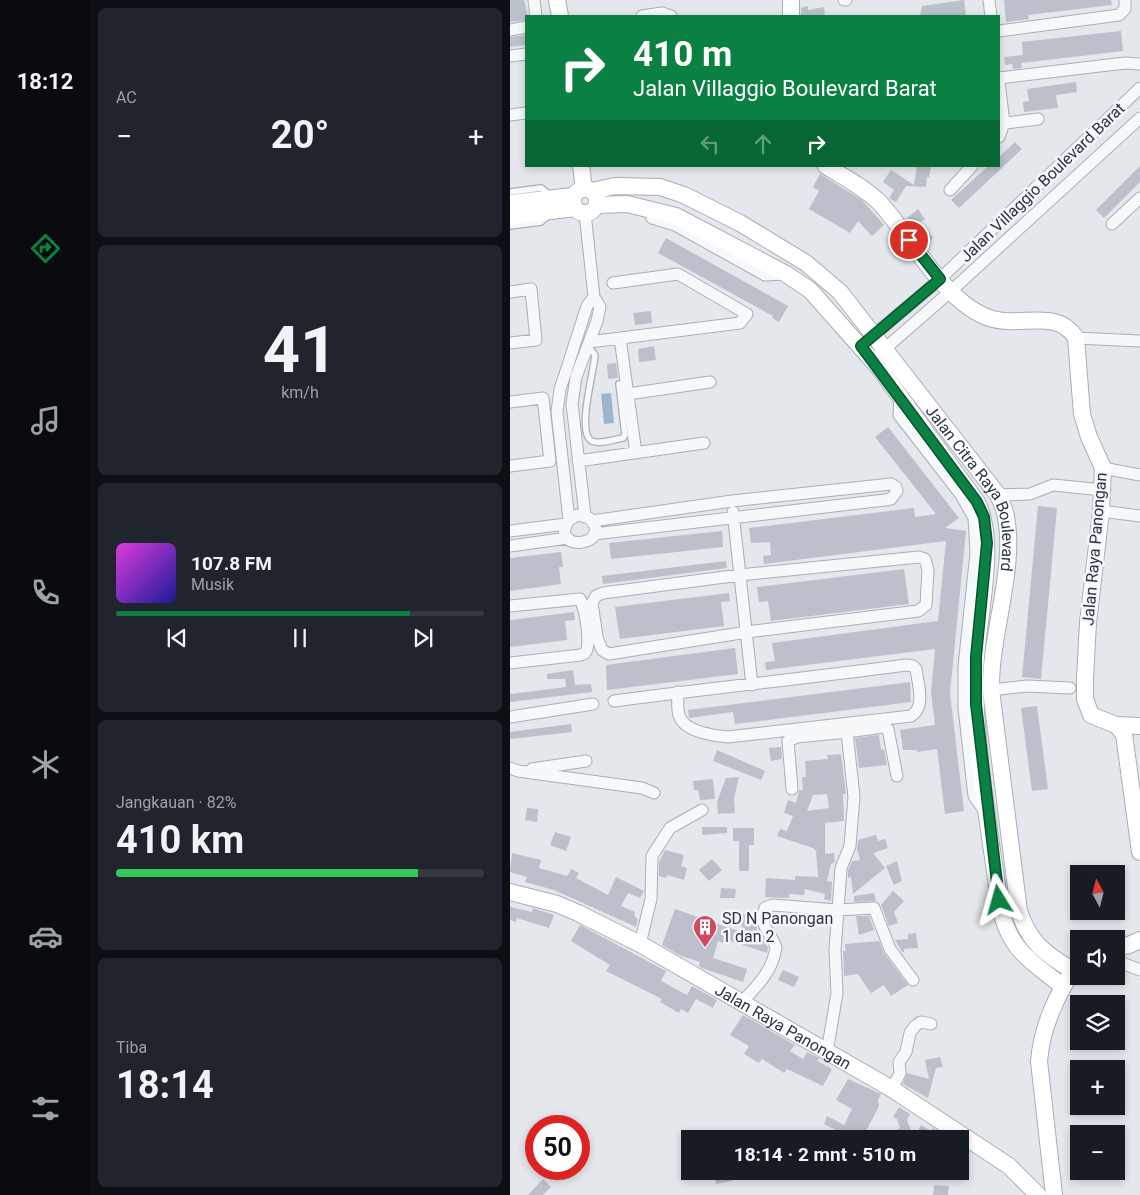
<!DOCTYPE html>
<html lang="id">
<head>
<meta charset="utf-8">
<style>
	:root { --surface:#171b24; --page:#20242c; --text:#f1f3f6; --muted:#9ea1a6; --line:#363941; --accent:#0b8043 }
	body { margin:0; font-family:Roboto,sans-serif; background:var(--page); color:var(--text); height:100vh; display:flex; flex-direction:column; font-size:19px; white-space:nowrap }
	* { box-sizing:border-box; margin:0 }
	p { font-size:16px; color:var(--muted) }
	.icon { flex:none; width:28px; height:28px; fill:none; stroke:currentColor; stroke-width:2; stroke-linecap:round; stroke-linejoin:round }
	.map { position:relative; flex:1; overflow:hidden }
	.drawer { display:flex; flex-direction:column; gap:8px; padding:8px; background:#0d0f14; width:420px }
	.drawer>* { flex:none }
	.hud { position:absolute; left:15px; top:15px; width:475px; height:152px; border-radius:0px; box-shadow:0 2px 8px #0003; background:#0b8043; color:#fff; overflow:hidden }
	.needle { width:32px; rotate:353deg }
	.controls { position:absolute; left:560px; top:865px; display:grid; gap:10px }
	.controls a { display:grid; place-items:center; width:55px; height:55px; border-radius:0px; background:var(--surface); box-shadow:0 2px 8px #0003; font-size:25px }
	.speed { position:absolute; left:15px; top:1115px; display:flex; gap:10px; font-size:25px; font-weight:700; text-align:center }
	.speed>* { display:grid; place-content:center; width:65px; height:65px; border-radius:50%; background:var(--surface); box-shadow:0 2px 8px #0003; line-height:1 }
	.speed .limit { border:8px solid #d22; background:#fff; color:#111 }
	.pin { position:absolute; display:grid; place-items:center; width:42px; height:42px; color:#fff; margin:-21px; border:2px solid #fff; border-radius:50%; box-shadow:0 1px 5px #0007 }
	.me { position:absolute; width:55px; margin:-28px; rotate:352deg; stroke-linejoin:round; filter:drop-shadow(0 0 4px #0008) }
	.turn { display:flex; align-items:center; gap:18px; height:105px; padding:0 25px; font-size:22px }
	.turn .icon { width:65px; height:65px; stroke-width:2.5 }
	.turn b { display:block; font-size:35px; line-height:42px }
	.lanes { display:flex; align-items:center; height:48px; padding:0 25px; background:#0003; justify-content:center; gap:25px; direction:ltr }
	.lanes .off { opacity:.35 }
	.big { font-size:38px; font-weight:700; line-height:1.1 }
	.drawer .card { flex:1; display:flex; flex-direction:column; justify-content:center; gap:8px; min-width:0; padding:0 18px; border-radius:8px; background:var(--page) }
	.drawer .dial { align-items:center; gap:0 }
	.dial b { font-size:65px; line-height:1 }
	.song { display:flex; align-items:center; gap:15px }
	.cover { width:60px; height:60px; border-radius:8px; background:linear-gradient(135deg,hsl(300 70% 55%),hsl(240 70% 35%)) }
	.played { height:5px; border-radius:2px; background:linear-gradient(90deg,var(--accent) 80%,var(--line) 80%) }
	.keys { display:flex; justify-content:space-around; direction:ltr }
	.heat { display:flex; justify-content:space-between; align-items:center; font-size:28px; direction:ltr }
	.charge { height:8px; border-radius:4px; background:linear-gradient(90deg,#34c759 82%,var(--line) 0) }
	.trip { position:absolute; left:171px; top:1130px; width:288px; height:50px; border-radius:0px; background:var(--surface); box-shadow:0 2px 8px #0003; font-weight:700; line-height:50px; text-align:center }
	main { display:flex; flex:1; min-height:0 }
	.dock { display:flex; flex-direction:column; width:90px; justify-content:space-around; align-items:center; background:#090b0e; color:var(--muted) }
	.dock .icon { width:35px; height:35px }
	.dock .selected { color:var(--accent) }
	.dock b { font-size:22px; color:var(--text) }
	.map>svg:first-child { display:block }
</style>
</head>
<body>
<main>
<nav class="dock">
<b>18:12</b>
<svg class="icon selected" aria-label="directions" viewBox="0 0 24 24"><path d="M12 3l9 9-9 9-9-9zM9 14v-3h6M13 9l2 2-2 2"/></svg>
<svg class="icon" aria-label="music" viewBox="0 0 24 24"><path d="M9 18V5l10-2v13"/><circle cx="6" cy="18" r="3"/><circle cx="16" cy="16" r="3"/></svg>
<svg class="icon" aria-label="phone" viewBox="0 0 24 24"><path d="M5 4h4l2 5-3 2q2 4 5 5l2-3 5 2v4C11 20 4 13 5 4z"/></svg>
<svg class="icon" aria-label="climate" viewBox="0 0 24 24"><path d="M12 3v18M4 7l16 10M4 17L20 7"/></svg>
<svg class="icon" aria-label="car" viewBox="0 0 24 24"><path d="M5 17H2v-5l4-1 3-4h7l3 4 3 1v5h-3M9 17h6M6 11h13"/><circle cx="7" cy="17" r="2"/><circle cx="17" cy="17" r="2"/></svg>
<svg class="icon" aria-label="filters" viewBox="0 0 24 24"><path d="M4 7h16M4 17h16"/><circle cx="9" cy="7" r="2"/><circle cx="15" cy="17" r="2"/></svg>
</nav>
<section class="drawer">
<div class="card"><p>AC</p>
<div class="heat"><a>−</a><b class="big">20°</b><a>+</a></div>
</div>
<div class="card dial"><b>41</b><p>km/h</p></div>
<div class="card">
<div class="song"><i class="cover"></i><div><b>107.8 FM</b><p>Musik</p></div></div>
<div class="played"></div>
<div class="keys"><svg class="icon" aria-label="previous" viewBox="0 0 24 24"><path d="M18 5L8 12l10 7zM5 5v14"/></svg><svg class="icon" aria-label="pause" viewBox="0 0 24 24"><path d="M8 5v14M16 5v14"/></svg><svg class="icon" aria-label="next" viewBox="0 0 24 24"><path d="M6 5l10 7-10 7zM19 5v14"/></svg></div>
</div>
<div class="card"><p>Jangkauan · 82%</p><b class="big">410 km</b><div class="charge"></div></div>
<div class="card"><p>Tiba</p><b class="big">18:14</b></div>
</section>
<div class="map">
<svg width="630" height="1195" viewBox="0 0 630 1195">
	<rect width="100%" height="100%" fill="#e4e7ec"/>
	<path fill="#9fb4cc" d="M101 393 104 423 94 424 91 394Z"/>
	<path fill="#bbc0ca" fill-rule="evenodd" d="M0 0H14L18 16H16V20L0 22Z
		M454 0 456 16H410L412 6Z
		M494 0H601L602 5 518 15 519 19 496 22Z
		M298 6V10L314 7 315 16H291V8Z
		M611 31 613 51 511 63 512 68 503 69 502 64 495 65 494 57 513 55 512 42Z
		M16 35V45L0 47V37Z
		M566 82 567 92 546 95 548 108 514 112 513 102 519 101 517 89Z
		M505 142 512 149 449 208 441 200 478 166H489V157Z
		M407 166H421L419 177H417L416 187 396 186 386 202 379 198 384 190 373 182 381 170 404 185Z
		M630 166V182L594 218 586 210Z
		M310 174 352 200 374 225 362 236 348 221 340 233 299 209 309 191 303 187Z
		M408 209 415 219 410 222 423 238 415 245 396 219Z
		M156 238 278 306 269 322 262 318 263 316 148 253Z
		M141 311 142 323 125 325 123 313Z
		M144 346 146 360 129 362 128 349Z
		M106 363 108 378 98 379 97 364Z
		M378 427 449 518 435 528 456 531 440 693 454 811 435 814 427 749 407 752V750H393L390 730 425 725 421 692 425 649 256 670 255 662 265 661 262 643 428 621 436 541 254 564 253 556 261 555 260 542 241 543 239 528 404 508 405 517 426 514 365 437Z
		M528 506 547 508 531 679 512 677Z
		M212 531 213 547 101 559 99 543Z
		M51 552 53 567H49L51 584 0 591V558Z
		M216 561 217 568 93 584 92 576Z
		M394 569 399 604 261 621 258 601 249 602 247 587Z
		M219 593 220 601 211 602 214 626 110 639 105 607Z
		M64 612 65 620 55 621 57 640 0 647V620Z
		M225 648 228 674 97 690 96 665Z
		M63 670 65 685 81 684 82 692 0 702V694L56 687 55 679H37V674Z
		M400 682 401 702 225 724 223 712 179 718 178 710Z
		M527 706 538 789 522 791 511 708Z
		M61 724 62 732 0 739V732Z
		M369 735 371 750 374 749 377 765 349 768 345 738Z
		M271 747 272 759 261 761 259 748Z
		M207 750 255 771 251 780 203 761Z
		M331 754 336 794H333L334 821 315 823V854L324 853 325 862 321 864 317 881 322 882 321 901 314 899 315 894 295 889 294 895 279 894V898L255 897 256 878 285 880V876L308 877 306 851 303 848 267 836 270 829 277 831 283 816 274 813 278 800 286 803 289 790H293L292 777H296L295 761 318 759 317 755ZM317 794 319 808 297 811 303 795Z
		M229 777 224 798 225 813 208 814 207 802 216 778Z
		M203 779 205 799 190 800 188 790H184L183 781Z
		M17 808 28 809 27 822 15 820Z
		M192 827H217V833L192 835Z
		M223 828H244V845H239V871H229V841H223Z
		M45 832 61 837 56 851 40 845Z
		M366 835 368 841 375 839 378 848 363 853 375 868 343 894 341 877 338 878V870L342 861 350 860 347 850 348 840Z
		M155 850 174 855 171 866 177 868 174 880 157 875 156 878 149 876V862Z
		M2 853 31 860 29 868 57 876 61 869 69 873 66 878 98 895 106 877 134 891 130 898 118 893 111 906 125 912 124 916 128 919 126 927 44 890 15 882 17 877 0 872Z
		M202 859 212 870 199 881 189 870Z
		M387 861 392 881 384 885 376 866Z
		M211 888 226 889 225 898H210Z
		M383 891 394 901 384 912 388 923 379 926 371 905Z
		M364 893 366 901 344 902V896Z
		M0 907 22 912 23 908 44 915 39 928 7 918 6 922 0 920Z
		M165 909 231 932 232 914 242 916 241 924H246L247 928V937L254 940 258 948 257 953 218 940 217 944 208 941 203 958 237 969 233 982 192 968 189 966 190 962 169 955 152 945Z
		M346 916H359L364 930 349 935Z
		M70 925 156 971 151 981 177 995 182 986 207 1000 203 1008 186 999 178 1013 171 1009 169 1013 150 1002 152 999 96 971 100 965 61 941Z
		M406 933 408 948 394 949V952H392L385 940 398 939V934Z
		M369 941 374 953 398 985 381 996 374 985 361 993 348 974 334 976 333 951H336L335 944Z
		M273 970 289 977 284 987 268 980Z
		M233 1015 285 1045 280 1051 293 1059 297 1052 309 1058 307 1061 322 1069 313 1086 277 1069 274 1073 252 1059 249 1063 234 1054 239 1046 220 1035Z
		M430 1057 433 1067 426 1068 418 1098 393 1084 397 1073 419 1079 415 1060Z
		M338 1079 371 1094 368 1100 369 1106 355 1133 352 1132 349 1139H344L314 1124 317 1116 334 1125 342 1109 326 1100Z
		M389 1107 400 1114 397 1120 404 1139H372L390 1128 387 1119 383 1117Z
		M411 1125 421 1131 423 1128 436 1139H404Z
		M220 1172 222 1181 206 1184 204 1175Z
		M33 1179 41 1187 33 1195H18Z
		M424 1185 439 1186 438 1195H423Z"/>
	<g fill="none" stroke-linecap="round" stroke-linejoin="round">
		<g stroke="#a9aeb7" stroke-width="8">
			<path id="lane" d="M0 192 31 188 40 195
				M0 226 31 222 40 214
				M78 346 85 355C84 371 66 434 82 441 90 445 105 439 113 438L115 435 109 384"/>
		</g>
		<g stroke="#a9aeb7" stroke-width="13">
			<path id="street" d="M24 0 26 16
				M334 0H336
				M479 0 481 16
				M132 16 152 13 161 16
				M0 30 16 27
				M489 31 609 15 615 9V0
				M0 56 16 54
				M489 78 615 63 630 64
				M489 82 494 123 489 137
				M0 115 16 113
				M489 124 528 119
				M440 190 462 166
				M75 213 84 297
				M142 218 165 225 255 275 276 274
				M602 224 630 198
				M0 292 21 289 26 340 0 343
				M110 338 126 453
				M566 338 630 341
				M79 342 230 323 237 314 168 274 103 283
				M351 346 430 279 630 88
				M370 353 441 291 630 118
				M118 394 200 382
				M390 398 389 415 451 495 464 518 466 553 454 666V708L464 796 476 813
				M0 402 33 398 40 461 0 466
				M68 461 194 443
				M593 468 630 475
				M488 495 520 494 543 485 583 489
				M591 511 630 516
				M223 512 242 685
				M59 520 67 515 79 518C107 546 37 554 59 520L47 412 50 389 57 368 77 306 84 297 90 307 87 321 66 377 62 404 75 515
				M82 521 222 501 381 484 386 487 387 491 381 499 375 500 84 534
				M0 531 56 524
				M0 546 58 538
				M409 557 415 559 418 570 416 605 408 611 237 632 99 654 92 650 87 637 82 603 86 596 93 593 230 575Z
				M0 606 70 599C75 608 82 646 75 653L71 655 0 663
				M481 690 517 686 560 688
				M104 701C201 688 299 678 396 665L403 666 406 669C408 685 416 707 401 716L218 737C204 736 180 732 172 721 166 714 168 701 168 692
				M0 717 83 704
				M0 768 8 771 132 788 144 793
				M22 769 76 761
				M282 789 278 741 287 737 337 732
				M130 944 141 899 142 856 160 828 192 810
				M606 958 612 963 630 970
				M231 1003C247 986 262 972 266 948 262 933 248 927 255 908L263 905 327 910 364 908 380 949 403 980
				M317 1052 327 993 325 950 331 868 340 846 344 797 337 732 373 727 378 729 387 776
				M382 1089 390 1073 389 1062 396 1052 400 1033 405 1026 411 1022 421 1024"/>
		</g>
		<g stroke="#a9aeb7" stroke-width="18">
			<g id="secondary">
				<path d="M47 0 50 16"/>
				<path d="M281 16V0"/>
				<path d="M71 166 74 189"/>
				<path d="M316 166C334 177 355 188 370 203 400 236 431 296 472 315 505 332 546 305 566 338L572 414 579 437 593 468 591 511 578 623 575 678V699L581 715 606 725 614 734 630 852"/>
				<circle cx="75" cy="201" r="12"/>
				<path id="s1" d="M82 191 105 186 150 187 174 195 230 223 296 263 330 292 488 495C491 502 495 509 496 517 506 570 480 634 481 690L509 911C519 942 535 954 562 970"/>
				<path d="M0 203 63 196"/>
				<path d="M87 205 117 204 166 216 276 274 300 290 370 369 467 502C489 547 465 625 465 676 465 750 479 826 489 900 497 948 516 957 552 986"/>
				<path d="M0 216 65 208"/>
				<path d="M606 725 630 726"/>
				<path id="s2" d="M0 892 47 904 68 913 130 944 382 1089 499 1166 528 1195"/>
				<path d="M606 947 619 945 630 940"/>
				<path d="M544 1195 529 1061C532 1024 549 991 569 960"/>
			</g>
		</g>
		<use href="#lane" stroke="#f7f8fa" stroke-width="5.5"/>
		<use href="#street" stroke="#f7f8fa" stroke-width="11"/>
		<use href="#secondary" stroke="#fff" stroke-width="16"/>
	</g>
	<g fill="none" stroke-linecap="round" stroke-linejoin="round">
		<g stroke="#07532c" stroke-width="12">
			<path id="route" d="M399 240 430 279 351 346 467 502 474 517 477 543 466 657V704L489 900"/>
		</g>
		<use href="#route" stroke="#0b8043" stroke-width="9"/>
	</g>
	<defs>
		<g id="building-pin" transform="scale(1.25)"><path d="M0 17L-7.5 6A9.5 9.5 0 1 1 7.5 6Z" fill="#d1495b" stroke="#f4f6f9"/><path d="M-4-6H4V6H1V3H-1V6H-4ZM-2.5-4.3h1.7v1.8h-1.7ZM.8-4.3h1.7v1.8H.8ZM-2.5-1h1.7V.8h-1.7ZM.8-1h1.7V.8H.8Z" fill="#fff"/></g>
	</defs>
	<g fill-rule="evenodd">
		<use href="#building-pin" x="195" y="927"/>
	</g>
	<g text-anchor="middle" stroke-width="5" stroke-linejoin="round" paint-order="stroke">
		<g font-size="16" fill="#2b3445" stroke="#f4f6f9">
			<text transform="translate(532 182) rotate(-44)" y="6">Jalan Villaggio Boulevard Barat</text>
			<text dy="6" stroke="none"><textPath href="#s1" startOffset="519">Jalan Citra Raya Boulevard</textPath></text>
			<text transform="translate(584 549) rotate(-85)" y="6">Jalan Raya Panongan</text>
			<text dy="6" stroke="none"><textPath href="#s2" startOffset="306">Jalan Raya Panongan</textPath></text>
		</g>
		<g font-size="16" fill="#2b3445" stroke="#f4f6f9" text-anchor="start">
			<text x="212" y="924">SD N Panongan<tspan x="212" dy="18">1 dan 2</tspan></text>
		</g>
	</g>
</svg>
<div class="controls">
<a><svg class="needle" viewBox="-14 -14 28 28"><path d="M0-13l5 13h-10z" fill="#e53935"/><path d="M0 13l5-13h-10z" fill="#9ea1a6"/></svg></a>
<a><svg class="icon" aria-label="sound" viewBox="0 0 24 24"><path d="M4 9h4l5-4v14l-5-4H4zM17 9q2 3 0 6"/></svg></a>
<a><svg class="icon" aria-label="layers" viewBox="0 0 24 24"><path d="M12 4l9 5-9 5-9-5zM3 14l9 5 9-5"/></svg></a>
<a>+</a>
<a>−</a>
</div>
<div class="speed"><div class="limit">50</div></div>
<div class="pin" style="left:399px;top:240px;background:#d93025"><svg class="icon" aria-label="arrive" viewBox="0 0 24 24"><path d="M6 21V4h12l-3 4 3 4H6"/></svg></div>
<svg class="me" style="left:489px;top:900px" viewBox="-20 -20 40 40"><path d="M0-17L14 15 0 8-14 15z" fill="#0b8043" stroke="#fff" stroke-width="4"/></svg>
<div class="trip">18:14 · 2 mnt · 510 m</div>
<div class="hud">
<div class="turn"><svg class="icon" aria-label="right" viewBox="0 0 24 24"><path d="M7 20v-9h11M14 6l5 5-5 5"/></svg><div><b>410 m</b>Jalan Villaggio Boulevard Barat</div></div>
<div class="lanes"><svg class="icon off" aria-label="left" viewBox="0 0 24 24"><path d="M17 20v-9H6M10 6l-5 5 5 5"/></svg><svg class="icon off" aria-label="ahead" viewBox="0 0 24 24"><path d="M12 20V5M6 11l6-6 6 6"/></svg><svg class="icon" aria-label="right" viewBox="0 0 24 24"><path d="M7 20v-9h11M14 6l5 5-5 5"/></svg></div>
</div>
</div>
</main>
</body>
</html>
